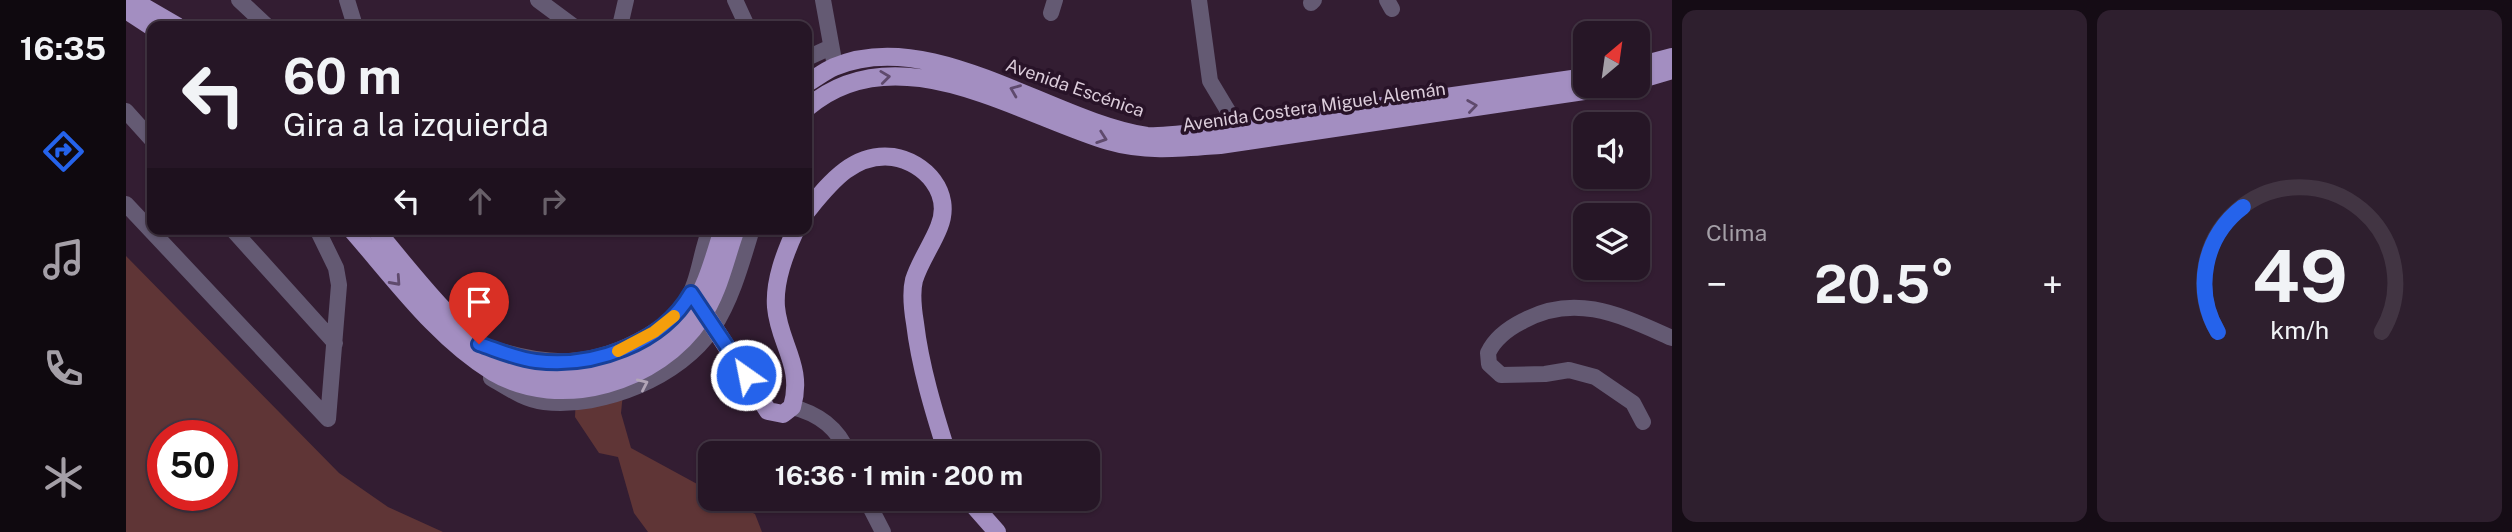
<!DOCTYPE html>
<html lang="es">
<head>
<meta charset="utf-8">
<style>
	:root { --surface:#261626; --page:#2e1f2e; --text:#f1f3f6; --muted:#a49fa7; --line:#423543; --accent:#2563eb }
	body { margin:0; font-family:"Public Sans",sans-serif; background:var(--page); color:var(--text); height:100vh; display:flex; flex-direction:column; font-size:26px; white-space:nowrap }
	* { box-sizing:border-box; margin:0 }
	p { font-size:23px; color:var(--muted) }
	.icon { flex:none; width:38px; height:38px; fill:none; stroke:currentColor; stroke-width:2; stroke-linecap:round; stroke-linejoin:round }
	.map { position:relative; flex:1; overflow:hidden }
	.side { display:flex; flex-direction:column; gap:10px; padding:10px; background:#150c15; width:840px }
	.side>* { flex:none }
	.guide { position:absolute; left:21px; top:21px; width:665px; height:214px; border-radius:14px; box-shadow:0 2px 5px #0004,0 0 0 2px var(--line); background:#261626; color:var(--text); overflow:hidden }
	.needle { width:46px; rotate:29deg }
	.tools { position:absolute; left:1447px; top:21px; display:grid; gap:14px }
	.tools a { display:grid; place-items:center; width:77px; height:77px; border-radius:14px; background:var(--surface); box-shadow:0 2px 5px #0004,0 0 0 2px var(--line); font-size:35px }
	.speed { position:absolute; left:21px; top:420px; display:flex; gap:14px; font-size:35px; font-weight:700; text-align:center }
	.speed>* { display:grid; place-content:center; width:91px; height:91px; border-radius:50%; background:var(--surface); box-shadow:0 2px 5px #0004,0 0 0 2px var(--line); line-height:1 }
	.speed .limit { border:10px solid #d22; background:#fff; color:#111 }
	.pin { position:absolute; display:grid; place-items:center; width:60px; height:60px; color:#fff; margin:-72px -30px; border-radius:50% 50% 50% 0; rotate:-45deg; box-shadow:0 0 7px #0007 }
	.pin .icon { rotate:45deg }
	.me { position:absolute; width:77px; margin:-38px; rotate:327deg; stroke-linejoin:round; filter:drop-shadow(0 0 5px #0008) }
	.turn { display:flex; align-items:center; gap:24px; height:147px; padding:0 21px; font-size:32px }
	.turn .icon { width:91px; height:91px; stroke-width:2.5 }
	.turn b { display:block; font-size:49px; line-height:60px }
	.lanes { display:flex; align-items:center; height:66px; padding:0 21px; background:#0003; justify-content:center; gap:35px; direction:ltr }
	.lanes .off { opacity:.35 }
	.big { font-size:52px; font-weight:700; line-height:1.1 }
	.side .card { flex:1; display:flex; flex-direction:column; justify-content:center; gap:10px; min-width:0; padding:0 24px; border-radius:14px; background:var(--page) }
	.side .dial { align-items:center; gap:0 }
	.dial svg { height:182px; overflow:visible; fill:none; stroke:var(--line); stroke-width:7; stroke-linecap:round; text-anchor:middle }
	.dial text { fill:var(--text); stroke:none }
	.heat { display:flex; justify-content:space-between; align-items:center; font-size:38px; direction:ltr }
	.side .tiles { flex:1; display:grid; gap:10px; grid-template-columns:repeat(2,1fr) }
	.trip { position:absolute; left:572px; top:441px; width:402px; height:70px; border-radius:14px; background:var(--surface); box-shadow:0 2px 5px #0004,0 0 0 2px var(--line); font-weight:700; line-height:70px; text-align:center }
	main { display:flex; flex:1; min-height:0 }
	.tab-bar { display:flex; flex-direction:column; width:126px; justify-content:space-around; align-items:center; background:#0f090f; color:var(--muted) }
	.tab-bar .icon { width:49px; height:49px }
	.tab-bar .on { color:var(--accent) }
	.tab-bar b { font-size:32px; color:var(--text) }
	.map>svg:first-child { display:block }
</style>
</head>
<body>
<main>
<nav class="tab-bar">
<b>16:35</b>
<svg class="icon on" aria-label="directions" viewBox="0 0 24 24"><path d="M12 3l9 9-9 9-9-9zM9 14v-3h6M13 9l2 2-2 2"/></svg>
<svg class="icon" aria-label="music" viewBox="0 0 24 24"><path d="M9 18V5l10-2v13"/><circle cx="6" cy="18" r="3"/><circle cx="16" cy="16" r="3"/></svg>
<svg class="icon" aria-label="phone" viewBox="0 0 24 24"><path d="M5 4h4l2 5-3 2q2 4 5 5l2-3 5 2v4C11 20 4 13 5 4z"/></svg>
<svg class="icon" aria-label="climate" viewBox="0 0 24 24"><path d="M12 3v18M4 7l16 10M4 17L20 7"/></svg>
</nav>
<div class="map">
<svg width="1546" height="532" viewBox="0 0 1546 532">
	<rect width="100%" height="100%" fill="#331d32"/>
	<path fill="#5f3536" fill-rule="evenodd" d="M0 256 213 473 262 507 317 532H0ZM37 436H96V495H37Z
		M498 383 495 413 505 448 584 491V499H599L629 514 636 532H522L508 513 492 457 473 453 449 417 450 396Z"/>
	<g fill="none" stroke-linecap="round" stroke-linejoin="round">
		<path stroke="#645a73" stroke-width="16" d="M113 0 141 26
			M221 0 229 26
			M412 0 447 26
			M609 0 621 26
			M697 0 709 66
			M1073 0 1084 81 1105 116V127
			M1261 0 1266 9
			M1185 3 1188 0
			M925 13 929 0
			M494 26 500 0
			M681 58 705 47
			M0 111 26 140
			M0 204 202 419
			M106 229 209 343
			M191 229 210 268 213 285 202 419
			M362 347C421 367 466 368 521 336 534 328 550 318 558 305 573 283 574 254 584 229
			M365 378C382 388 399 400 418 402 476 409 555 377 587 328 606 299 616 262 626 229
			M666 407C691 413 712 428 722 453
			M1517 422 1507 403 1469 377 1443 370 1419 374 1375 375 1363 364 1362 353C1369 338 1383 328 1397 321 1450 292 1496 316 1546 338
			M740 499 757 532"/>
		<path stroke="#a38ec1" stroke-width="18" d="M6 0 51 26
			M0 10 26 27
			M1512 66 1546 57
			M1512 80 1546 70
			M681 83C690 78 699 71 708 67 805 25 926 122 1021 136 1033 137 1047 135 1059 134L1460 77
			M681 108C769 32 890 113 982 141 1019 152 1056 148 1094 145L1492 86
			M681 211C703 184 727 152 767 157 799 162 827 193 813 227 806 245 794 261 788 280 785 292 787 311 789 323 794 366 808 412 821 453
			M225 229C268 278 311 338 367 372 434 412 533 382 575 318 593 292 599 259 610 229
			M249 229C283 270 333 335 378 362 437 396 520 367 560 317 579 293 588 258 597 229
			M573 304 642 411 657 414 666 407C678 366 653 344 650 307 648 281 659 253 670 229
			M842 499 871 532"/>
	</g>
	<defs><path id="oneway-chevron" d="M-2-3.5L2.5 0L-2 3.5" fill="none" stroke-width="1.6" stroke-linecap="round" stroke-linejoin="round" transform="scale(1.75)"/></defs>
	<g stroke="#5f4a6d">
		<use href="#oneway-chevron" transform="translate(759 77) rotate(-7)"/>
		<use href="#oneway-chevron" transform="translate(889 90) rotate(-158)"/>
		<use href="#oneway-chevron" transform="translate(1346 106) rotate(-8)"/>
		<use href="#oneway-chevron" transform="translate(976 138) rotate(19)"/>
		<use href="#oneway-chevron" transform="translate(270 281) rotate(48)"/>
	</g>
	<use stroke="#b2a5b7" href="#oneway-chevron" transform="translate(517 384) rotate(-25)"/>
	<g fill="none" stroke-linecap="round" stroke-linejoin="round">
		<g stroke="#184099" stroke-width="18">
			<path id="route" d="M353 344C371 350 391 359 410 361 467 368 536 344 565 293L620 375"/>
		</g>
		<use href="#route" stroke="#2563eb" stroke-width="12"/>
		<path stroke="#f59e0b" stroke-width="12" d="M492 351 528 332 548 316"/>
	</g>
	<g text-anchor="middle" stroke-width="7" stroke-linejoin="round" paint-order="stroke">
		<g font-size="18" fill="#dccddb" stroke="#281328">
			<text transform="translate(949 88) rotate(19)" y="6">Avenida Escénica</text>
			<text transform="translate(1188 107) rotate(-8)" y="6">Avenida Costera Miguel Alemán</text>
		</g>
	</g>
</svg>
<div class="tools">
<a><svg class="needle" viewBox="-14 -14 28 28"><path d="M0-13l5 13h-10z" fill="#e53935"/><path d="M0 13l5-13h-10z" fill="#a49fa7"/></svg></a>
<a><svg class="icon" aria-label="sound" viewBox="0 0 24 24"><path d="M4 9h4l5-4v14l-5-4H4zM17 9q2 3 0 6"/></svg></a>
<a><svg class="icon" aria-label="layers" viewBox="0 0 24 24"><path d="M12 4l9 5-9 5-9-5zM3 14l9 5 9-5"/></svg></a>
</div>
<div class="speed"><div class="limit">50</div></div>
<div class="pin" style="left:353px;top:344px;background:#d93025"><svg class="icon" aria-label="arrive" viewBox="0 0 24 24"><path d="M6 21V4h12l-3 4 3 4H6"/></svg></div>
<svg class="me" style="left:620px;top:375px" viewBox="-20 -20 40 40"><circle r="17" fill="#2563eb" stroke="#fff" stroke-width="3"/><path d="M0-11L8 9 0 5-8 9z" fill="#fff"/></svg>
<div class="trip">16:36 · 1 min · 200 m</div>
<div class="guide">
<div class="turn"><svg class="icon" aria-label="left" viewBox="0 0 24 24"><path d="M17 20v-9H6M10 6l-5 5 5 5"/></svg><div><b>60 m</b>Gira a la izquierda</div></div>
<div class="lanes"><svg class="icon" aria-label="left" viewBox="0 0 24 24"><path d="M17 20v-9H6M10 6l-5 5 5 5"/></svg><svg class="icon off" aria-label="ahead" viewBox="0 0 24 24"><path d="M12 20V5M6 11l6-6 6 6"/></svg><svg class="icon off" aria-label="right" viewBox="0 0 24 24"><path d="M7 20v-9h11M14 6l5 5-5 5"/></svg></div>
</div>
</div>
<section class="side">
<div class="tiles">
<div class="card"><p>Clima</p>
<div class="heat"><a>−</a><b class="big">20.5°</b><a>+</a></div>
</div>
<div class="card dial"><svg viewBox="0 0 100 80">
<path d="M14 69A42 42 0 1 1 86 69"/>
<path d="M14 69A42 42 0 0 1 25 14" stroke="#2563eb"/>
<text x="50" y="56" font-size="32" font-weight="700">49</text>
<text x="50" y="72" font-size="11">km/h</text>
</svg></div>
</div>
</section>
</main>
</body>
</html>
